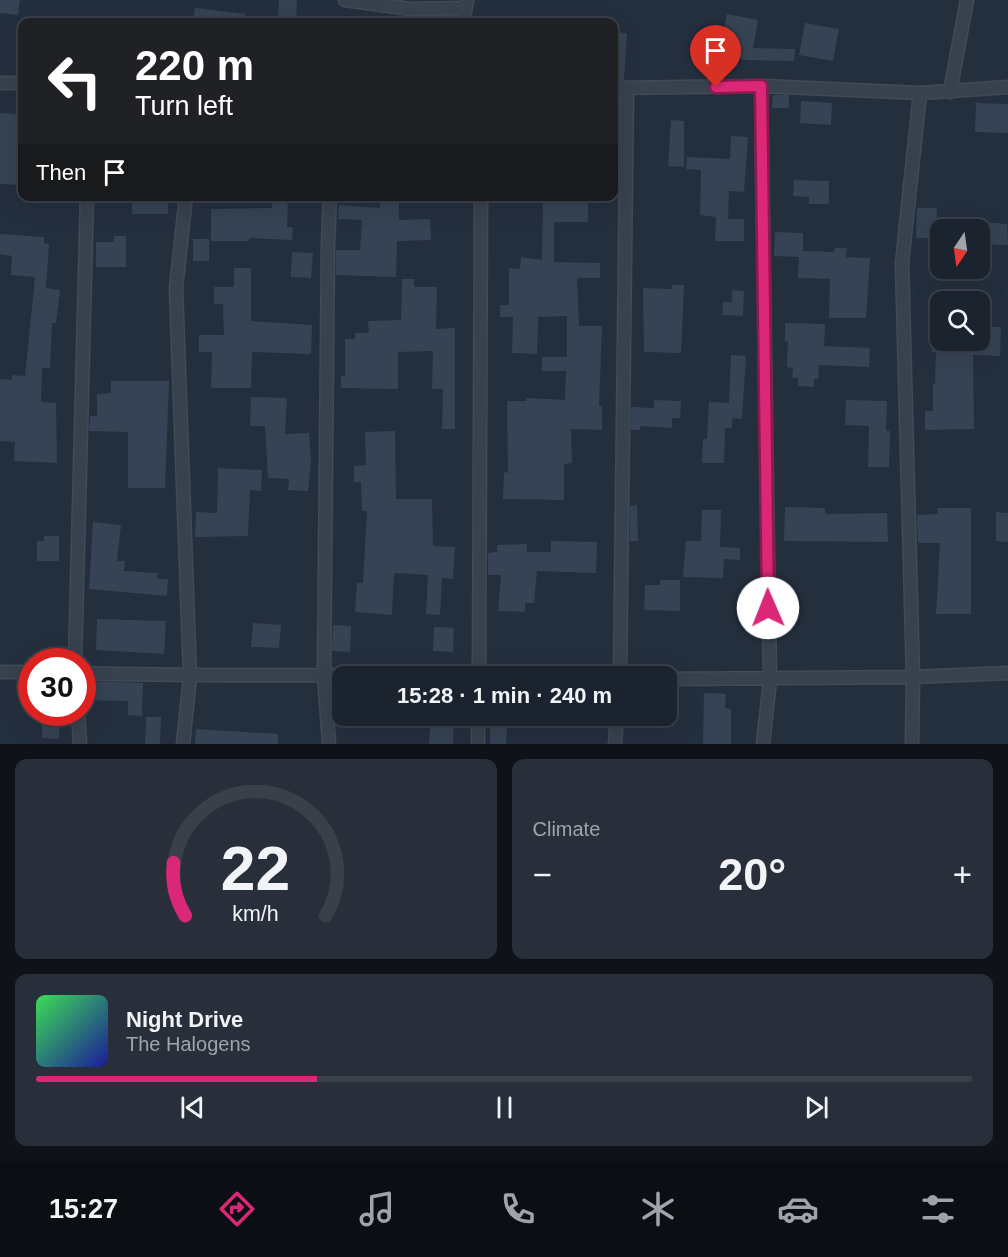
<!DOCTYPE html>
<html lang="en">
<head>
<meta charset="utf-8">
<style>
	:root { --surface:#1b232e; --page:#282f3a; --text:#f1f3f6; --muted:#a0a4aa; --line:#39404a; --accent:#db2777 }
	body { margin:0; font-family:Arial,sans-serif; background:var(--page); color:var(--text); height:100vh; display:flex; flex-direction:column; font-size:22px; white-space:nowrap }
	* { box-sizing:border-box; margin:0 }
	p { font-size:20px; color:var(--muted) }
	.icon { flex:none; width:33px; height:33px; fill:none; stroke:currentColor; stroke-width:2; stroke-linecap:round; stroke-linejoin:round }
	.map { position:relative; height:744px; overflow:hidden }
	.side { display:flex; flex-direction:column; gap:15px; padding:15px; background:#0f1319; flex:1 }
	.side>* { flex:none }
	.top-card { position:absolute; left:18px; top:18px; width:600px; height:183px; border-radius:12px; box-shadow:0 6px 24px #0002,0 0 0 2px var(--line); background:#202124; color:#fff; overflow:hidden }
	.needle { width:39px; rotate:193deg }
	.controls { position:absolute; left:930px; top:219px; display:grid; gap:12px }
	.controls a { display:grid; place-items:center; width:60px; height:60px; border-radius:12px; background:var(--surface); box-shadow:0 6px 24px #0002,0 0 0 2px var(--line); font-size:30px }
	.speed { position:absolute; left:18px; top:648px; display:flex; gap:12px; font-size:30px; font-weight:700; text-align:center }
	.speed>* { display:grid; place-content:center; width:78px; height:78px; border-radius:50%; background:var(--surface); box-shadow:0 6px 24px #0002,0 0 0 2px var(--line); line-height:1 }
	.speed .limit { border:9px solid #d22; background:#fff; color:#111 }
	.pin { position:absolute; display:grid; place-items:center; width:51px; height:51px; color:#fff; margin:-62px -26px; border-radius:50% 50% 50% 0; rotate:-45deg; box-shadow:0 0 6px #0007 }
	.pin .icon { rotate:45deg }
	.me { position:absolute; width:66px; margin:-33px; rotate:359deg; stroke-linejoin:round; filter:drop-shadow(0 0 4px #0008) }
	.turn { display:flex; align-items:center; gap:21px; height:126px; padding:0 18px; font-size:27px }
	.turn .icon { width:78px; height:78px; stroke-width:2.5 }
	.turn b { display:block; font-size:42px; line-height:51px }
	.then { display:flex; align-items:center; height:57px; padding:0 18px; background:#0003; gap:12px; font-size:22px }
	.big { font-size:45px; font-weight:600; line-height:1.1 }
	.side .widget { flex:1; display:flex; flex-direction:column; justify-content:center; gap:9px; min-width:0; padding:0 21px; border-radius:12px; background:var(--page) }
	.side .dial { align-items:center; gap:0 }
	.dial svg { height:156px; overflow:visible; fill:none; stroke:var(--line); stroke-width:7; stroke-linecap:round; text-anchor:middle }
	.dial text { fill:var(--text); stroke:none }
	.song { display:flex; align-items:center; gap:18px }
	.cover { width:72px; height:72px; border-radius:9px; background:linear-gradient(135deg,hsl(130 70% 55%),hsl(240 70% 35%)) }
	.played { height:6px; border-radius:3px; background:linear-gradient(90deg,var(--accent) 30%,var(--line) 30%) }
	.keys { display:flex; justify-content:space-around; direction:ltr }
	.heat { display:flex; justify-content:space-between; align-items:center; font-size:33px; direction:ltr }
	.side .tiles { flex:1; display:grid; gap:15px; grid-template-columns:1fr 1fr }
	.widget:last-child { grid-column:span 2 }
	.trip { position:absolute; left:332px; top:666px; width:345px; height:60px; border-radius:12px; background:var(--surface); box-shadow:0 6px 24px #0002,0 0 0 2px var(--line); font-weight:600; line-height:60px; text-align:center }
	.menu { display:flex; height:96px; justify-content:space-around; align-items:center; background:#0b0e12; color:var(--muted) }
	.menu .icon { width:42px; height:42px }
	.menu .on { color:var(--accent) }
	.menu b { font-size:27px; color:var(--text) }
	.map>svg:first-child { display:block }
</style>
</head>
<body>
<div class="map">
<svg width="1008" height="744" viewBox="0 0 1008 744">
	<rect width="100%" height="100%" fill="#242f3e"/>
	<path fill="#364354" d="M0 0H20L18 15 0 13Z
		M279 0H297L296 22H278Z
		M195 8 245 14V22H193Z
		M727 14 758 20 753 48 795 49 794 61 746 60 719 54Z
		M805 23 839 29 833 61 799 55Z
		M614 32 627 33 624 80H614Z
		M773 95H789V108H772Z
		M801 101 832 103 831 125 800 123Z
		M976 103 1008 104V133L975 132Z
		M0 113 22 114V185L0 184Z
		M671 120 684 121V167L668 166Z
		M731 136 748 137 744 192 729 191 728 219H744V241H715L716 217 700 215 701 170 686 169 687 157 730 159Z
		M794 180 829 181V204H809V197L793 196Z
		M132 196H168V214H132Z
		M272 196H288L287 227H293L292 240 249 238V241H211V209L272 208Z
		M380 196H399V220L430 219 431 240 397 241 396 277 336 275V250H360L362 220 338 219 339 205 380 208Z
		M543 196H588V222H554V262L600 263V278H577L579 326H602L599 406H602V430L571 429 572 463 564 464V500L503 499 504 472 508 473 507 401H526V398L565 400 566 371H542V357H567V316L538 317 537 354 512 353 513 317H500V305H509V268L520 269 521 257 542 260Z
		M917 208H937L936 238H916Z
		M980 222 1007 224 1008 245 980 244Z
		M775 232 803 233V251L834 252 835 248H847L846 257 870 258 866 318H829L830 279 798 278 799 257 774 256Z
		M0 234 44 237V243L49 244 46 288 60 290 56 323H52L50 368H42L41 402 56 403 57 463 14 461 15 442 0 441V379L12 380V375L25 376 35 277 11 275 12 256 0 254Z
		M114 236H126V267H96V242H114Z
		M193 239H209V261H193Z
		M292 252 313 253 311 278 291 277Z
		M234 268H251V321L312 325 311 354 252 352 251 388H211L212 352H199V335H224L223 304H214V287H234Z
		M402 279H414V287H437L436 329 455 328V429H442L443 389H432L433 351 398 352V389L341 388V376H345V339H355V333H369L368 321 401 320Z
		M672 285H684L681 353 644 352 643 288 672 289Z
		M732 290 744 291 743 316 722 315 723 302H732Z
		M785 323 825 324 824 346 870 348 869 367 819 365 818 379H814V387L798 386V378H792L793 368 787 367 788 341H785Z
		M980 327H1001L1000 356 973 355 974 429 925 430V411H933V384H935L936 352H932V340H980Z
		M731 355 746 356 742 419 732 418V428H725L724 463H702L703 439H707L709 402 729 403Z
		M111 381H169L165 488H128V432L89 431 90 416H97V394L111 393Z
		M251 397 287 398 285 434 309 433 311 461 308 491 288 490 289 479 268 478 265 426H250Z
		M654 400 681 401 680 418H672V428L640 426V430H631V407L654 408Z
		M846 400 887 401 886 431H890L889 467H868L869 426 845 425Z
		M395 431 396 499H432L433 546 455 547 453 579 442 578 440 615 426 614 428 575 394 573 392 615 355 612 357 583H363L367 511H362L361 482H354V466L366 465 365 432Z
		M218 468 262 470 261 491 250 490 248 536 195 537 196 512 217 513Z
		M637 505 638 541H630V506Z
		M785 507 825 508V514L887 513 888 542 784 541Z
		M937 508H971V614H936L940 543H918L917 515 938 514Z
		M702 510H721L720 547 740 548V560L724 559 723 578 683 577 686 541H701Z
		M996 512 1008 513V542L996 541Z
		M93 522 121 525 117 561H125L124 571 158 573 157 579H168L167 596 89 589Z
		M44 536H59V561H37V541H44Z
		M551 541 597 542 596 573 537 571 534 603H525V612L498 611 501 575H488V553L497 552V545L527 544V552H551Z
		M660 580H680V611L644 610 645 585H660Z
		M97 619 166 621 164 654 96 650Z
		M253 623 281 625 279 648 251 647Z
		M333 625 351 626 350 652 332 651Z
		M434 627 454 628 453 652 433 651Z
		M84 681 143 683 142 716 128 715V701L83 700Z
		M704 693 726 694 725 708 731 709V744H703Z
		M42 716 60 717 59 739 42 738Z
		M431 716H454L453 744H429Z
		M486 716H514V728L507 727 506 744H490V727L486 726Z
		M146 717H161L160 744H145Z
		M196 729 278 734V744H195Z"/>
	<g fill="none" stroke-linecap="round" stroke-linejoin="round">
		<g stroke="#414a57" stroke-width="15">
			<path id="minor" d="M345 0 410 9 465 8
				M463 22 467 1
				M0 83H22
				M761 86 770 680 763 744
				M614 88 761 86 920 93 1008 87
				M950 92 967 0
				M75 662 87 196
				M0 672H32
				M82 673C197 677 311 674 425 676
				M479 676 481 196
				M620 676 627 88
				M666 679 913 677 1008 673
				M78 712 80 744
				M183 744 190 677 176 288 186 196
				M329 744 324 674 328 243 330 196
				M478 744V716
				M615 744 617 716
				M912 744 913 677 902 263 920 93"/>
		</g>
		<use href="#minor" stroke="#38414e" stroke-width="12"/>
	</g>
	<g fill="none" stroke-linecap="round" stroke-linejoin="round">
		<g stroke="#8e194d" stroke-width="15">
			<path id="route" d="M716 87 761 86 768 608"/>
		</g>
		<use href="#route" stroke="#db2777" stroke-width="10"/>
	</g>
</svg>
<div class="controls">
<a><svg class="needle" viewBox="-14 -14 28 28"><path d="M0-13l5 13h-10z" fill="#e53935"/><path d="M0 13l5-13h-10z" fill="#a0a4aa"/></svg></a>
<a><svg class="icon" aria-label="search" viewBox="0 0 24 24"><circle cx="10" cy="10" r="6"/><path d="M15 15l6 6"/></svg></a>
</div>
<div class="speed"><div class="limit">30</div></div>
<div class="pin" style="left:716px;top:87px;background:#d93025"><svg class="icon" aria-label="arrive" viewBox="0 0 24 24"><path d="M6 21V4h12l-3 4 3 4H6"/></svg></div>
<svg class="me" style="left:768px;top:608px" viewBox="-20 -20 40 40"><circle r="19" fill="#fff"/><path d="M0-13L10 11 0 6-10 11z" fill="#db2777"/></svg>
<div class="trip">15:28 · 1 min · 240 m</div>
<div class="top-card">
<div class="turn"><svg class="icon" aria-label="left" viewBox="0 0 24 24"><path d="M17 20v-9H6M10 6l-5 5 5 5"/></svg><div><b>220 m</b>Turn left</div></div>
<div class="then">Then<svg class="icon" aria-label="arrive" viewBox="0 0 24 24"><path d="M6 21V4h12l-3 4 3 4H6"/></svg></div>
</div>
</div>
<section class="side">
<div class="tiles">
<div class="widget dial"><svg viewBox="0 0 100 80">
<path d="M14 69A42 42 0 1 1 86 69"/>
<path d="M14 69A42 42 0 0 1 8 42" stroke="#db2777"/>
<text x="50" y="56" font-size="32" font-weight="700">22</text>
<text x="50" y="72" font-size="11">km/h</text>
</svg></div>
<div class="widget"><p>Climate</p>
<div class="heat"><a>−</a><b class="big">20°</b><a>+</a></div>
</div>
<div class="widget">
<div class="song"><i class="cover"></i><div><b>Night Drive</b><p>The Halogens</p></div></div>
<div class="played"></div>
<div class="keys"><svg class="icon" aria-label="previous" viewBox="0 0 24 24"><path d="M18 5L8 12l10 7zM5 5v14"/></svg><svg class="icon" aria-label="pause" viewBox="0 0 24 24"><path d="M8 5v14M16 5v14"/></svg><svg class="icon" aria-label="next" viewBox="0 0 24 24"><path d="M6 5l10 7-10 7zM19 5v14"/></svg></div>
</div>
</div>
</section>
<nav class="menu">
<b>15:27</b>
<svg class="icon on" aria-label="directions" viewBox="0 0 24 24"><path d="M12 3l9 9-9 9-9-9zM9 14v-3h6M13 9l2 2-2 2"/></svg>
<svg class="icon" aria-label="music" viewBox="0 0 24 24"><path d="M9 18V5l10-2v13"/><circle cx="6" cy="18" r="3"/><circle cx="16" cy="16" r="3"/></svg>
<svg class="icon" aria-label="phone" viewBox="0 0 24 24"><path d="M5 4h4l2 5-3 2q2 4 5 5l2-3 5 2v4C11 20 4 13 5 4z"/></svg>
<svg class="icon" aria-label="climate" viewBox="0 0 24 24"><path d="M12 3v18M4 7l16 10M4 17L20 7"/></svg>
<svg class="icon" aria-label="car" viewBox="0 0 24 24"><path d="M5 17H2v-5l4-1 3-4h7l3 4 3 1v5h-3M9 17h6M6 11h13"/><circle cx="7" cy="17" r="2"/><circle cx="17" cy="17" r="2"/></svg>
<svg class="icon" aria-label="filters" viewBox="0 0 24 24"><path d="M4 7h16M4 17h16"/><circle cx="9" cy="7" r="2"/><circle cx="15" cy="17" r="2"/></svg>
</nav>
</body>
</html>
